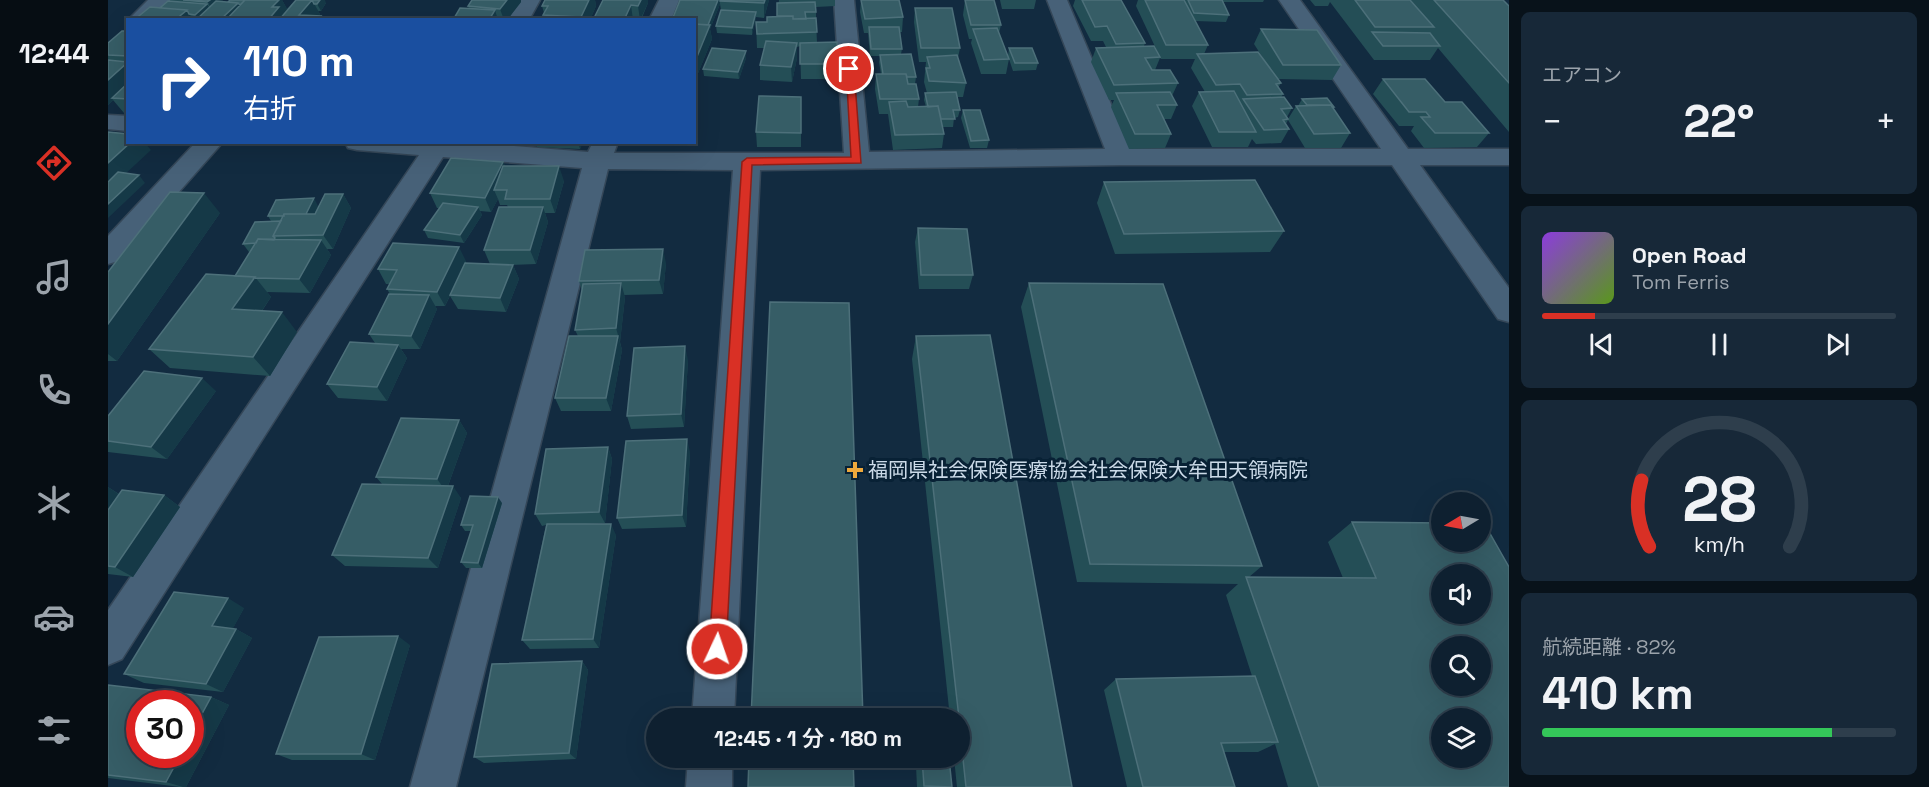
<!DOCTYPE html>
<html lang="ja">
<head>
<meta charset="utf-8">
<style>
	:root { --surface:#0e2030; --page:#172838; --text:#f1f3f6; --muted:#9ba3ab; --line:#2e3e4c; --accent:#d93025 }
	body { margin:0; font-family:"Space Grotesk","Noto Sans JP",sans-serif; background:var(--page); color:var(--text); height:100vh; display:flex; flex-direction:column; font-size:22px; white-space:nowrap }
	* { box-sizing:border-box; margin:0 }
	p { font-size:20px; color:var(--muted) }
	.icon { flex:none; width:33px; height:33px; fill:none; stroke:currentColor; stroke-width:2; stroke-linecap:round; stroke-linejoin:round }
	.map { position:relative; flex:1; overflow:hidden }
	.details { display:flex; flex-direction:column; gap:12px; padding:12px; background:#08121a; width:420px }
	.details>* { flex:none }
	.guide { position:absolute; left:18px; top:18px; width:570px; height:126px; border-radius:0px; box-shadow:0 6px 24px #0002,0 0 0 2px var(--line); background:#1a4fa0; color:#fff; overflow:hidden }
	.needle { width:39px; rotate:260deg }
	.tools { position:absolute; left:1323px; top:492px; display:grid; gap:12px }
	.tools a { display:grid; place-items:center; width:60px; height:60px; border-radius:50%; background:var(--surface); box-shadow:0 6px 24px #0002,0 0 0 2px var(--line); font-size:30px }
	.speed { position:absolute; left:18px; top:690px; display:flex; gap:12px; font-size:30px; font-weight:700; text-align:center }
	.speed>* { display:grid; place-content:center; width:78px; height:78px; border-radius:50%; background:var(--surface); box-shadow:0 6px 24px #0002,0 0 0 2px var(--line); line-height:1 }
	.speed .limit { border:9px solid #d22; background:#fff; color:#111 }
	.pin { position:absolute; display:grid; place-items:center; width:51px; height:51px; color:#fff; margin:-26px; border:3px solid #fff; border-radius:50%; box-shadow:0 2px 6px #0007 }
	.me { position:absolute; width:66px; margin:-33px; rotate:3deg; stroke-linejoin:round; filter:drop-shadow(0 0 4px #0008) }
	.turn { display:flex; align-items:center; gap:21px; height:126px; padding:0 18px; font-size:27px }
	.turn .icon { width:78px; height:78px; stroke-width:2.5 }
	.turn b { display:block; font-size:42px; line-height:51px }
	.big { font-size:45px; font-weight:600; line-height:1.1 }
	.details .widget { flex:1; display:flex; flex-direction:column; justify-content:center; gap:9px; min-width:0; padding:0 21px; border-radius:9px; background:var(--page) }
	.details .dial { align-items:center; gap:0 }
	.dial svg { height:156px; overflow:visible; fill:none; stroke:var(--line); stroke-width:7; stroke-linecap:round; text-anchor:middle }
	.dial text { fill:var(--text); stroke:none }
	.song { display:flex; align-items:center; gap:18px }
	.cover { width:72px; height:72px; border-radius:9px; background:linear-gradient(135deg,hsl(270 70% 55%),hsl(90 70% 35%)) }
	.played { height:6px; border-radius:3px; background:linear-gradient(90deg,var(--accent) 15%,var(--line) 15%) }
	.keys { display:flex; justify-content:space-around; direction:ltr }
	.heat { display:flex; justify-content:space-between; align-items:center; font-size:33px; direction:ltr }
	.charge { height:9px; border-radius:4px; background:linear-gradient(90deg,#34c759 82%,var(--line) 0) }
	.trip { position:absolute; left:538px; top:708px; width:324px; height:60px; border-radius:30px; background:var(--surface); box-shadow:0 6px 24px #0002,0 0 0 2px var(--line); font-weight:600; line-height:60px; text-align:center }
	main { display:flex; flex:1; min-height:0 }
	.menu { display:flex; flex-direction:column; width:108px; justify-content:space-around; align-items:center; background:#060d13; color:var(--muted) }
	.menu .icon { width:42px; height:42px }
	.menu .active { color:var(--accent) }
	.menu b { font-size:27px; color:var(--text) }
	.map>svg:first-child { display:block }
</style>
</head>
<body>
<main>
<nav class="menu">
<b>12:44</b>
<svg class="icon active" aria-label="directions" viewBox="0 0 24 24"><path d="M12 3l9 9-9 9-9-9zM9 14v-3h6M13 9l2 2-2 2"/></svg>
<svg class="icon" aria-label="music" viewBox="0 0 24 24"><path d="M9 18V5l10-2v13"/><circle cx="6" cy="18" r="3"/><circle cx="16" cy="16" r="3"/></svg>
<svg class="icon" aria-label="phone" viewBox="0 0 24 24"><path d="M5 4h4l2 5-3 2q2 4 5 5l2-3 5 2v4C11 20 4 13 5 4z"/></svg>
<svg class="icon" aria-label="climate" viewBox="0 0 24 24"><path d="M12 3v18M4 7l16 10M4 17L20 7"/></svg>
<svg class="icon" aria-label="car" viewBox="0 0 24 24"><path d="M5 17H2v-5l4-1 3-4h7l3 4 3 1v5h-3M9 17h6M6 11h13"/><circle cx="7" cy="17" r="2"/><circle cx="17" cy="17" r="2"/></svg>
<svg class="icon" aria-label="filters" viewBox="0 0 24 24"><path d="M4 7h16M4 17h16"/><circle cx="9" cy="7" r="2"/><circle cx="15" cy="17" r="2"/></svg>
</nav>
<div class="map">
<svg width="1401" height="787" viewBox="0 0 1401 787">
	<rect width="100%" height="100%" fill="#122b40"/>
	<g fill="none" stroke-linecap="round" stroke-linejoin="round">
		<g stroke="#354758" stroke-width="3">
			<path id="minor" d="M40 0H63L43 20H20Z
				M412 0H432L421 20H400Z
				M551 0H571L563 20H541Z
				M726 0H746L761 152 997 149 939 0H959L1022 149H1273L1171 0H1192L1300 149H1401V165H1312L1401 288V322L1390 319 1284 165H1013L652 170 626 718H584L625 170 500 169 348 787H302L474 168 335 157 14 659 0 665V610L311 155 249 150 240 148 237 142H356L480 152 485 142H510L506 153H736Z
				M0 115 20 116V131L0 129Z
				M88 142H115L10 261 0 264V236Z
				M580 758H624V787H578Z"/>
		</g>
		<use href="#minor" fill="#476178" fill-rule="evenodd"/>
	</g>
	<path fill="#244e56" d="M62 0H115L113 1 120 2 174 0 179 9 188 0 218 3 213 11H210L212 14 210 16 215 20H26L52 8 62 1Z
		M437 0H487L488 6 482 20H436L435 15 436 13 434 6Z
		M495 0 540 3 533 20H486V18Z
		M572 0H661L656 18 648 17 644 35 609 33 608 26 613 10 612 4 602 29 604 39 586 83V20Z
		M671 0H727V6L708 7V19L709 43 730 64 729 79H693L692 46 689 47V58L684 82 652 80V65L657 48H649L648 22H659L669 16Z
		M753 0H791L795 17 794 32H792L794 49 793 54 808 77 807 84 811 99 810 107H818L816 100 817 93H819L816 82 818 62H811L806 22 807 8 852 48 850 58 858 83 855 97H849L852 110 850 117 846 118 845 127H835L836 134 834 148 785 150 780 114H771L767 89 768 74H773L771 62 772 56H762L760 33H756L752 12Z
		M857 0 893 25 891 33 900 56 901 48 930 63 928 70 905 71 901 59 898 74H873L863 43 864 39H861L855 15Z
		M892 0H928L926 9H894Z
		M967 0H1013L1037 43 1036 46 1051 55 1028 6 1030 0H1156L1155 2H1115L1121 15 1118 22 1087 21 1100 45 1096 54 1155 58 1146 44 1153 29 1233 65 1224 80 1170 79 1173 83 1170 88 1175 94 1173 98 1184 108 1179 117 1180 119 1188 106H1190L1194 99 1226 107 1225 109 1242 133 1233 148H1197L1180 120 1178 124 1181 129 1173 143 1148 144 1144 139 1140 147H1104L1084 106 1091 92H1097L1083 68 1087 59H1053L1052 58 1047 70 1070 83 1064 96 1069 105 1063 119H1056L1063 134 1057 148 1021 149 1003 107 1006 100H1001L983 62 988 48 998 47 995 41H983L965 6Z
		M1202 0H1395L1401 6V132L1330 48 1322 60H1266L1222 2 1220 6H1207Z
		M413 2 399 20H345L361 9 360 6Z
		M20 25V113H16L5 100 0 105V43L18 31 16 28Z
		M638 58 631 79 596 76 595 69Z
		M1275 79 1337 102 1381 133 1369 147 1316 148 1303 131 1306 126H1291L1265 94Z
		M693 97V147H649L648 132Z
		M855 110 881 140 879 148H862L853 118Z
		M428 142H475L472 149 429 147Z
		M550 142H582L581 144Z
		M395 162 397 166 456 181 447 213H437L440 222 428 264 403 265H405L411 279 398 312 350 309 342 296 337 306H327L329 309 312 349H293L299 358 279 401 230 398 219 384 267 343 261 334 282 294 279 289 282 284H278L270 269 358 261V263L382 264 376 250 400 207 399 205H392L390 199 383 212 372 211 374 215 356 243 320 238 316 230 332 208H329L322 193Z
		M996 182 1176 231 1162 252 1007 254 989 203Z
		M235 194 243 208 225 249H219L223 255 202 293 159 292 163 297 154 311 189 332 162 376 62 368 41 349 127 276 143 251 141 252 135 244 163 221 160 216 210 206 207 214Z
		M112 213 9 361H0V272Z
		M810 228 865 275 861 289H811L807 242Z
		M558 263 555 294 516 295 517 297 512 342 514 350 503 411H453L447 398 470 336 467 330 474 291 471 281Z
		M921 283 1154 566 1141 577 1235 578 1220 542 1244 522 1401 787H1180L1167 744 1150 752H1116L1127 787H1019L996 690 1008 679 1144 676 1118 595 1130 584 969 582 913 307Z
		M808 336 964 787H849L846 758H852V718H842L804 359Z
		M580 360 576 427 523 429 519 416Z
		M108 391 59 459 0 452V416Z
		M351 420 359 433 340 486 353 498 330 568 237 566 224 555 274 484 268 477Z
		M500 447 504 459 497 523 478 524 508 535 491 648 422 649 414 640 438 525 434 526 427 514Z
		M582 452 578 527 514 529 509 518Z
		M0 487 11 494 56 495 72 507 25 577 0 574Z
		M394 503 374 568H358L353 562 363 531H357L353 525Z
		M136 608 125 628 128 629 144 638 115 692 36 683 16 674Z
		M302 645 267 760H184L168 754Z
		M474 661 480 670 468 759 376 763 366 757Z
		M0 685 103 697 121 705 78 787H72L0 778Z
		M641 758H841L844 787H809L808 766H746Z"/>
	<path fill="#153947" d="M102 0H115L104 9 99 2Z
		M171 0H174L181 12 177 20H160L164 7Z
		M204 0 212 14 207 20 191 15Z
		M212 0H217L218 3 213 11 209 4Z
		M399 0H413V2L399 20H396L392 9Z
		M481 0H487L488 6 482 20H473V17Z
		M533 0H540V3L532 20 530 6Z
		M610 0H614L612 1V4L602 29 604 39 586 83V64Z
		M657 0H661L656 18V3Z
		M130 3 139 17 136 20H112Z
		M99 4 104 12 91 20 87 15Z
		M523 5 525 20H516Z
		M79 10 85 20H67Z
		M387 10 390 20H381Z
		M648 12V19L644 35V28Z
		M689 43V58L684 82 683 67Z
		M638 51V58L631 79 630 72Z
		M20 62V87L4 98 5 100 0 105V80Z
		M588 101 590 116 586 127V106Z
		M23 142H36L43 150 0 190V163Z
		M470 142H475L472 149Z
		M395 162 401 177 386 190 390 199 383 212 377 198Z
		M451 166 456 181 447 213 442 199Z
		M31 175 37 183 0 218V204Z
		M96 193 112 213 9 361 0 354V324Z
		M235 194 243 208 225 249 215 235Z
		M206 198 210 206 203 222 198 214Z
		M370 207 374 215 356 243 352 235Z
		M435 207 440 222 428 264 422 250Z
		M213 240 223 255 202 293 191 279Z
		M351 247 358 261 337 306 329 292Z
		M555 249 558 263 555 294 551 280Z
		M405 265 411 279 398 312 392 298Z
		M147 277 163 297 142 328 124 309Z
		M513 283 517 297 512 342 508 328Z
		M321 295 329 309 312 349 303 336Z
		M174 312 189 332 162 376 145 357Z
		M510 336 514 350 503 411 498 398Z
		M290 345 299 358 279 401 269 387Z
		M577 346 580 360 576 427 573 414Z
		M94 378 108 391 59 459 43 447Z
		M351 420 359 433 338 491 329 479Z
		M579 439 582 452 578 527 574 515Z
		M500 447 504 459 497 523 491 512Z
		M345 486 353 498 330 568 320 558Z
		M0 487 12 495 0 512Z
		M56 495 72 507 25 577 7 567Z
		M390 497 394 503 374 568 370 563Z
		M503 524 508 535 491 648 485 639Z
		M120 598 136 608 121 636 104 626Z
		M128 629 144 638 115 692 98 684Z
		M290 636 302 645 267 760 253 754Z
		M474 661 480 670 468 759 461 753Z
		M103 697 121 705 78 787H75L58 782 73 754H82V736Z"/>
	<path fill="#365d66" stroke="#4d707a" stroke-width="1.5" fill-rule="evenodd" d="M75 0H102L99 2Z
		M122 0H137L132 5 130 3 120 2Z
		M137 0H171L164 7H171L160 20H118Z
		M188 0H204L191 15 213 16 210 20H171Z
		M204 0H212L209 4H206Z
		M364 0H399L392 9 360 6Z
		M437 0H481L473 17 435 15 440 6H434Z
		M495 0H533L530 6 523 5 516 20 486 18Z
		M572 0H610L600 25 586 24V20H564Z
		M612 0H657L656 3 612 1Z
		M753 0H791L795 17 757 19Z
		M857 0H886L893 25H863Z
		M974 0H1013L1037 43 1008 44 999 26 987 27Z
		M1037 0H1076L1100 45H1058Z
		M1080 0H1114L1121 15 1086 13Z
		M1247 0H1302L1326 27H1267Z
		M1326 0H1395L1401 6V83Z
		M60 1 99 4 87 15 81 14 79 10 52 8Z
		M108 1 130 3 112 20H88Z
		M707 2 708 12H697L698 19H685V16H669V3Z
		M42 7 79 10 67 20H26Z
		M352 8 387 10 381 20H345Z
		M807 8H844L852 48H813Z
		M613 10 648 12 644 28 608 26Z
		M685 16V19L708 18 709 32 649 34 648 22H659V17Z
		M586 24 602 25 586 64Z
		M761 27H791L794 49H763Z
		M889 28 901 59 876 60 865 29Z
		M1153 29 1209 30 1233 65H1175Z
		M14 31H20V56L0 55V43Z
		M1264 32 1322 33 1332 46H1275Z
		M658 41 689 43 683 67 652 65Z
		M729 42 730 64H692V43Z
		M1046 46 1052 57 1037 58 1044 70H1062L1070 83 1006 85 988 48Z
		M604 48 638 51 630 72 595 69Z
		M901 48H924L930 63H907Z
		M1150 52 1173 83 1168 84 1175 94 1139 95 1132 84 1108 85 1089 54Z
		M803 54 808 77H799L798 74H775L772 55Z
		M849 55 858 83 821 81 818 68H822L819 57Z
		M0 60 20 62 0 80Z
		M768 74H798L800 84H808L811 99H772Z
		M1275 79H1317L1337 102H1354L1381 133H1327L1313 117H1322L1318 112H1301Z
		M20 83V99L4 98Z
		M1126 91 1148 132H1111L1091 92Z
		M848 92 852 110H845L847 119H833L830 106 820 107 817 93Z
		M1062 92 1069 105H1049L1063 134H1027L1008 93Z
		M651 96 693 97V133L648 132Z
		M1176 97 1184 108 1173 109 1180 119 1175 120 1181 129 1156 130 1135 99Z
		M1219 98 1226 107H1224L1223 105H1199L1194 99Z
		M798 101 800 107 830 106 836 134 787 135 781 102Z
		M1223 105 1242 133 1206 134 1188 106Z
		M855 110H872L881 140 863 141Z
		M0 132 20 134V142H23L0 163Z
		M343 158 395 162 377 198 322 193Z
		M395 166H451L442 199H397L399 190H386Z
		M10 172 31 175 0 204V182Z
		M1147 180 1176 231 1016 234 996 182Z
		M62 192 96 193 0 324V272Z
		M217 194H235L215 235 165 236 176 214H207Z
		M206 198 198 214H176V216H160L168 200Z
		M335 203 370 207 352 235 316 230Z
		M391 207H435L422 250H376Z
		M173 221 165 236 167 238 166 240 150 239 148 243 135 244 147 222Z
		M810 228 859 229 865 275H813Z
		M150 239 213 240 191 279 146 278 147 277 127 276Z
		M285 243 351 247 329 292 279 289 289 270 270 269Z
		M555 249 551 280 471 281 477 250Z
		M357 263 405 265 392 298 342 295Z
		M98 274 147 277 124 309 174 312 145 357 41 349Z
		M513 283 508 328 467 330 475 284Z
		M921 283 1055 284 1154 566 982 564Z
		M281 294 321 295 303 336 261 334Z
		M662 302 741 303 755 718H643Z
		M882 335 964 787H858L852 731V718H851L808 336Z
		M461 336H510L498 398H447Z
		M242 342 290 345 269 387 219 384Z
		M577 346 573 414 519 416 526 348Z
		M36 371 94 378 43 447 0 441V416Z
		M293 418 351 420 329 479 268 477Z
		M579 439 574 515 509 518 518 441Z
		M500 447 491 512 427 514 438 449Z
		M254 484 345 486 320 558 224 555Z
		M14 490 56 495 7 567 0 566V510Z
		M362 496 390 497 370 563 353 562 365 525H353Z
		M1244 522 1334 523V542H1372V523H1376L1401 567V787H1211L1138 577 1268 578ZM1334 574H1372V614H1334ZM1334 646H1372V686H1334ZM1334 718H1372V758H1334Z
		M439 524H503L485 639 414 640Z
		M66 592 120 598 104 626 128 629 98 684 16 674Z
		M290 636 253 754H168L211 637Z
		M474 661 461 753 366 757 384 664Z
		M1147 676 1170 742 1113 743 1127 787H1035L1008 679Z
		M0 685 103 697 82 736V704H32V754H73L58 782 0 775Z
		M641 758H745L746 787H640Z
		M814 758H841L844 787 816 786Z"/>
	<path fill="#d93025" stroke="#8d1f18" stroke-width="1.5" d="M738 67 746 69 753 163 644 165 618 649 615 655 609 657 603 655 601 649 634 162 639 158 743 157Z"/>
	<path fill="#eda83c" stroke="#082135" stroke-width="2" d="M744 461h6v6h6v6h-6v6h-6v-6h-6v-6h6z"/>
	<g text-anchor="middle" stroke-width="6" stroke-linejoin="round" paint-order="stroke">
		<g font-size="20" fill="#cbdae8" stroke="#082135" text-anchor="start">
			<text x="760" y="477">福岡県社会保険医療協会社会保険大牟田天領病院</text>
		</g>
	</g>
</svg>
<div class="tools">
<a><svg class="needle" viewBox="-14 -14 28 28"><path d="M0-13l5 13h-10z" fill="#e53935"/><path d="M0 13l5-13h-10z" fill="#9ba3ab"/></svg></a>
<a><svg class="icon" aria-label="sound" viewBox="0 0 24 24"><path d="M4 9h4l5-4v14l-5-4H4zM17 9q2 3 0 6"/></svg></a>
<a><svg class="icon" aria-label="search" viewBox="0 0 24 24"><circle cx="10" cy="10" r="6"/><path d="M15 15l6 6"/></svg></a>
<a><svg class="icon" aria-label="layers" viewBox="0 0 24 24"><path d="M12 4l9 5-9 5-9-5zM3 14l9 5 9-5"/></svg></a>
</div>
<div class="speed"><div class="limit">30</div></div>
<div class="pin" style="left:741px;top:69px;background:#d93025"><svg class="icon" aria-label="arrive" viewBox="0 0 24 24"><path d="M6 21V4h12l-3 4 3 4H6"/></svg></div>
<svg class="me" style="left:609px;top:649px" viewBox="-20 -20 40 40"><circle r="17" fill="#d93025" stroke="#fff" stroke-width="3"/><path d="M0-11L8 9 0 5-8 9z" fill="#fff"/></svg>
<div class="trip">12:45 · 1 分 · 180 m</div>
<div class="guide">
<div class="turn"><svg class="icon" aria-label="right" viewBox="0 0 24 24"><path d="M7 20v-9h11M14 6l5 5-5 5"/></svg><div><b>110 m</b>右折</div></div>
</div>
</div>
<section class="details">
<div class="widget"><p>エアコン</p>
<div class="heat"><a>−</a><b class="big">22°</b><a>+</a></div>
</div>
<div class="widget">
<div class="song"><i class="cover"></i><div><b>Open Road</b><p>Tom Ferris</p></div></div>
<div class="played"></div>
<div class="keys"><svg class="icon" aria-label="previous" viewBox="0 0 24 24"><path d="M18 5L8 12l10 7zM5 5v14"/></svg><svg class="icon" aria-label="pause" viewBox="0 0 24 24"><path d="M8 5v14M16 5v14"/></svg><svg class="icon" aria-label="next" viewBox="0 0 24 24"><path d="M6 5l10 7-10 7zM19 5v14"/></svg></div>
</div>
<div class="widget dial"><svg viewBox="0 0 100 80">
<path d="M14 69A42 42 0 1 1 86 69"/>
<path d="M14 69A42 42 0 0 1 10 35" stroke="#d93025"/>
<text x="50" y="56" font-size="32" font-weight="700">28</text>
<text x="50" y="72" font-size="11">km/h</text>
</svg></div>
<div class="widget"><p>航続距離 · 82%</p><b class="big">410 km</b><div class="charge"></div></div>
</section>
</main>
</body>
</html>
